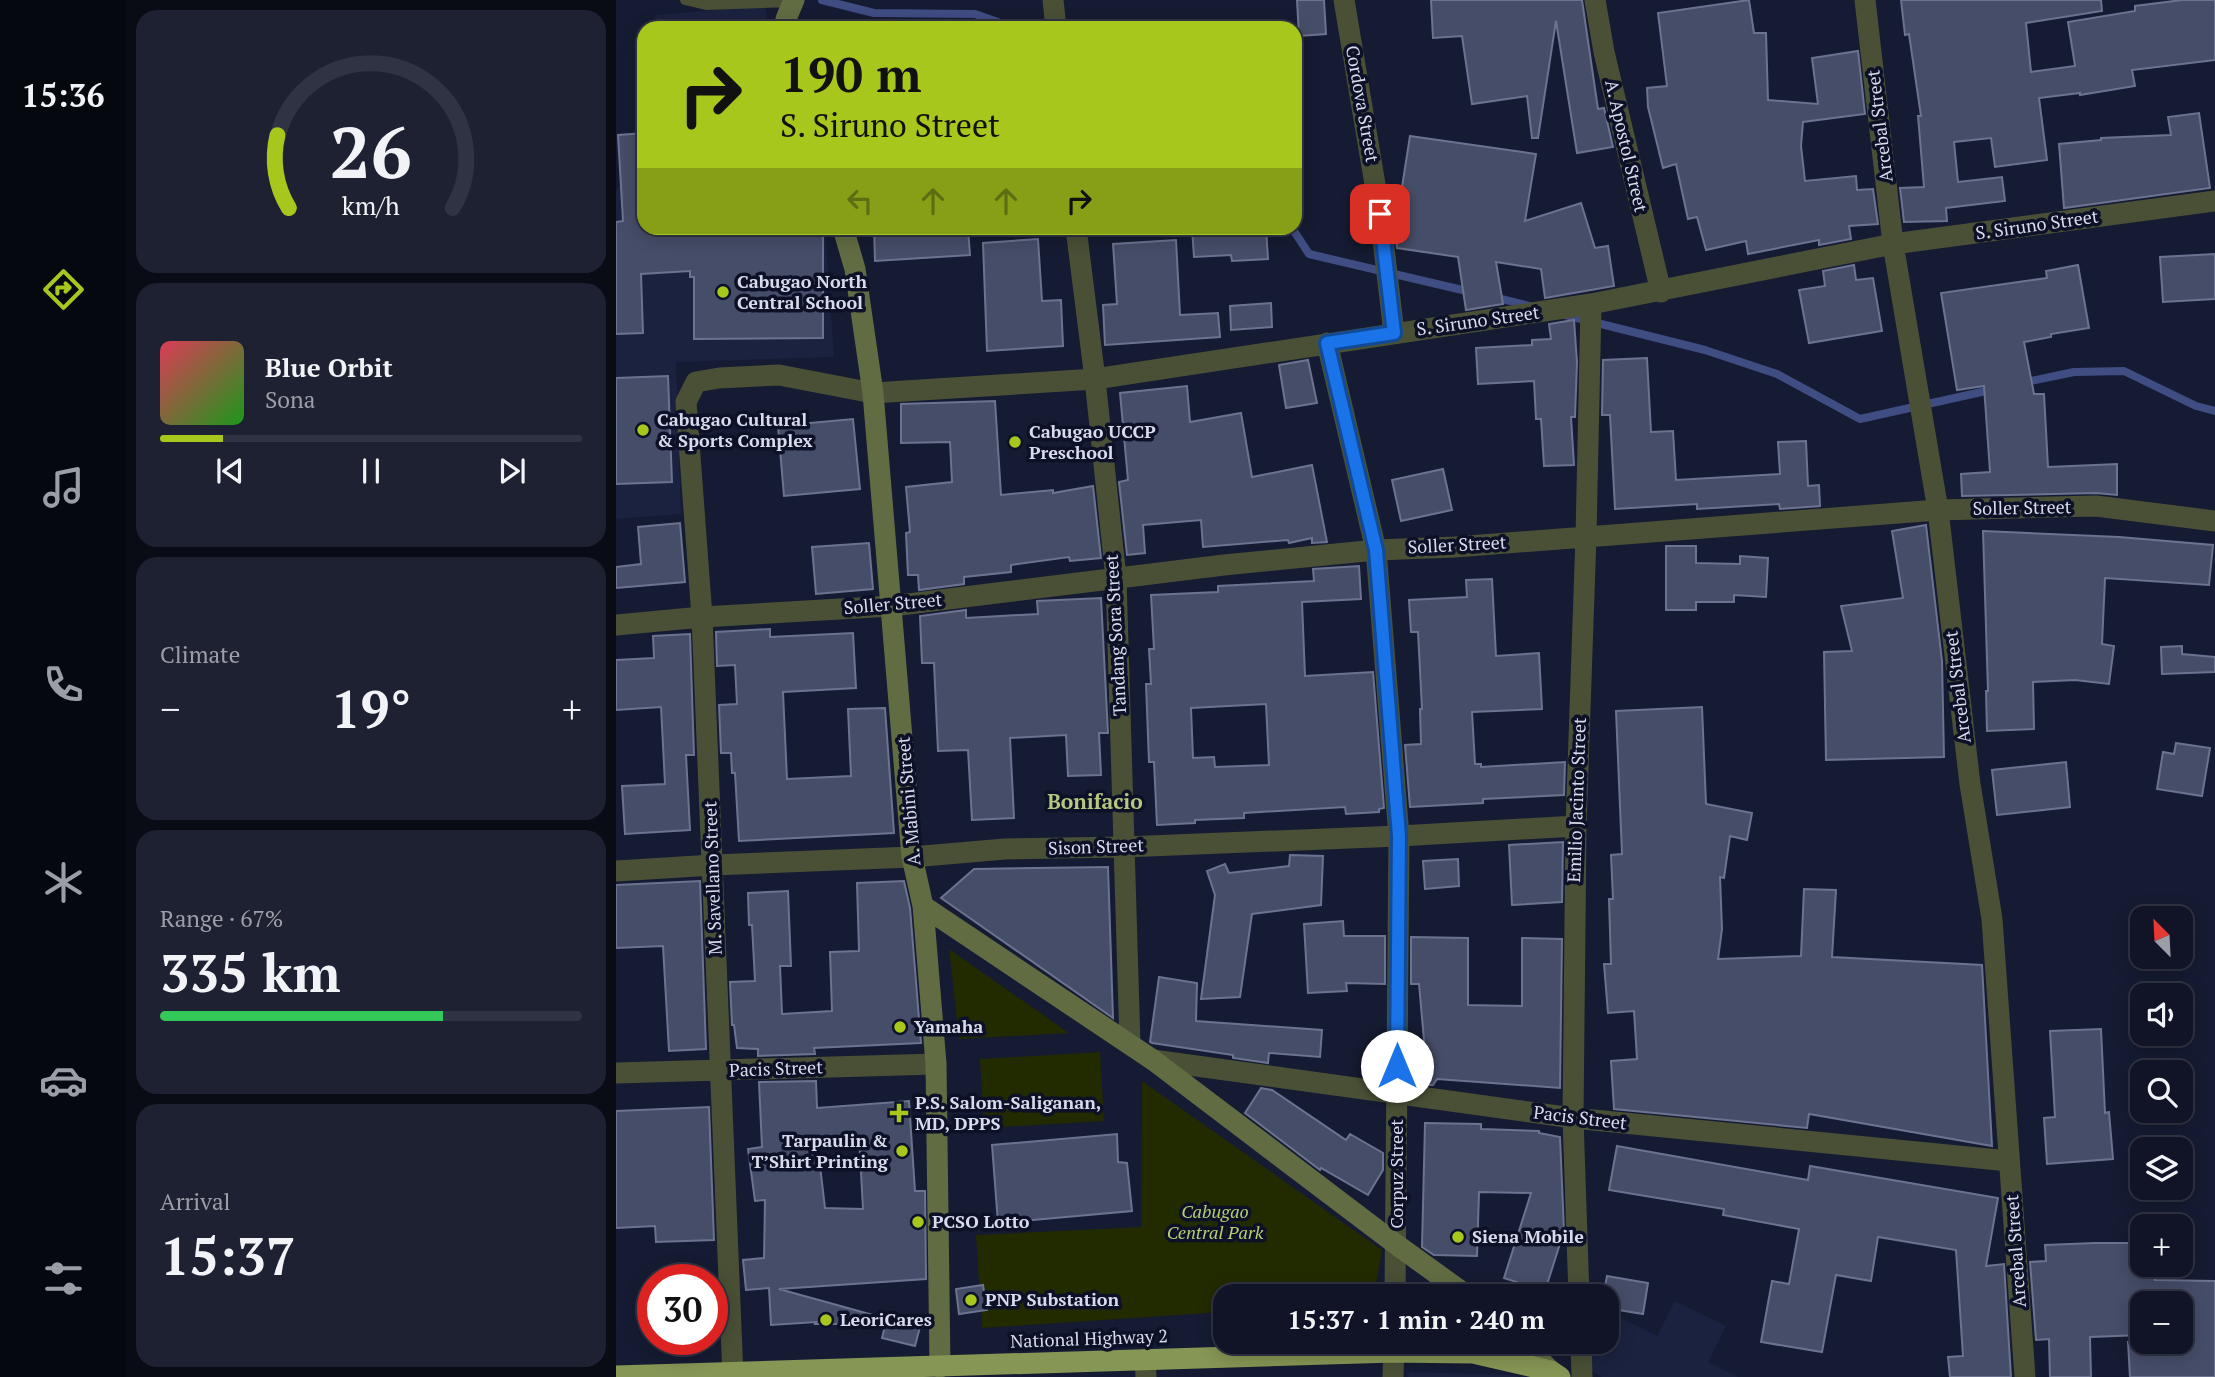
<!DOCTYPE html>
<html lang="en">
<head>
<meta charset="utf-8">
<style>
	:root { --surface:#101426; --page:#1e2132; --text:#f1f3f6; --muted:#9c9ea7; --line:#303343; --accent:#a8c71c }
	body { margin:0; font-family:"PT Serif",serif; background:var(--page); color:var(--text); height:100vh; display:flex; flex-direction:column; font-size:26px; white-space:nowrap }
	* { box-sizing:border-box; margin:0 }
	p { font-size:23px; color:var(--muted) }
	.icon { flex:none; width:38px; height:38px; fill:none; stroke:currentColor; stroke-width:2; stroke-linecap:round; stroke-linejoin:round }
	.map { position:relative; flex:1; overflow:hidden }
	.side { display:flex; flex-direction:column; gap:10px; padding:10px; background:#090b15; width:490px }
	.side>* { flex:none }
	.banner { position:absolute; left:21px; top:21px; width:665px; height:214px; border-radius:21px; box-shadow:0 4px 18px #0003,0 0 0 2px var(--line); background:#a8c71c; color:#111; overflow:hidden }
	.needle { width:46px; rotate:336deg }
	.buttons { position:absolute; left:1514px; top:906px; display:grid; gap:14px }
	.buttons a { display:grid; place-items:center; width:63px; height:63px; border-radius:14px; background:var(--surface); box-shadow:0 4px 18px #0003,0 0 0 2px var(--line); font-size:35px }
	.speed { position:absolute; left:21px; top:1264px; display:flex; gap:14px; font-size:35px; font-weight:700; text-align:center }
	.speed>* { display:grid; place-content:center; width:91px; height:91px; border-radius:50%; background:var(--surface); box-shadow:0 4px 18px #0003,0 0 0 2px var(--line); line-height:1 }
	.speed .limit { border:10px solid #d22; background:#fff; color:#111 }
	.pin { position:absolute; display:grid; place-items:center; width:60px; height:60px; color:#fff; margin:-30px; border-radius:14px; box-shadow:0 4px 10px #0006 }
	.me { position:absolute; width:77px; margin:-38px; rotate:0deg; stroke-linejoin:round; filter:drop-shadow(0 0 5px #0008) }
	.turn { display:flex; align-items:center; gap:24px; height:147px; padding:0 28px; font-size:32px }
	.turn .icon { width:91px; height:91px; stroke-width:2.5 }
	.turn b { display:block; font-size:49px; line-height:60px }
	.lanes { display:flex; align-items:center; height:66px; padding:0 28px; background:#0003; justify-content:center; gap:35px; direction:ltr }
	.lanes .off { opacity:.35 }
	.big { font-size:52px; font-weight:700; line-height:1.1 }
	.side .tile { flex:1; display:flex; flex-direction:column; justify-content:center; gap:10px; min-width:0; padding:0 24px; border-radius:21px; background:var(--page) }
	.side .dial { align-items:center; gap:0 }
	.dial svg { height:182px; overflow:visible; fill:none; stroke:var(--line); stroke-width:7; stroke-linecap:round; text-anchor:middle }
	.dial text { fill:var(--text); stroke:none }
	.song { display:flex; align-items:center; gap:21px }
	.cover { width:84px; height:84px; border-radius:10px; background:linear-gradient(135deg,hsl(350 70% 55%),hsl(120 70% 35%)) }
	.played { height:7px; border-radius:4px; background:linear-gradient(90deg,var(--accent) 15%,var(--line) 15%) }
	.keys { display:flex; justify-content:space-around; direction:ltr }
	.heat { display:flex; justify-content:space-between; align-items:center; font-size:38px; direction:ltr }
	.charge { height:10px; border-radius:5px; background:linear-gradient(90deg,#34c759 67%,var(--line) 0) }
	.trip { position:absolute; left:597px; top:1284px; width:406px; height:70px; border-radius:21px; background:var(--surface); box-shadow:0 4px 18px #0003,0 0 0 2px var(--line); font-weight:700; line-height:70px; text-align:center }
	main { display:flex; flex:1; min-height:0 }
	.tabs { display:flex; flex-direction:column; width:126px; justify-content:space-around; align-items:center; background:#06080f; color:var(--muted) }
	.tabs .icon { width:49px; height:49px }
	.tabs .current { color:var(--accent) }
	.tabs b { font-size:32px; color:var(--text) }
	.map>svg:first-child { display:block }
</style>
</head>
<body>
<main>
<nav class="tabs">
<b>15:36</b>
<svg class="icon current" aria-label="directions" viewBox="0 0 24 24"><path d="M12 3l9 9-9 9-9-9zM9 14v-3h6M13 9l2 2-2 2"/></svg>
<svg class="icon" aria-label="music" viewBox="0 0 24 24"><path d="M9 18V5l10-2v13"/><circle cx="6" cy="18" r="3"/><circle cx="16" cy="16" r="3"/></svg>
<svg class="icon" aria-label="phone" viewBox="0 0 24 24"><path d="M5 4h4l2 5-3 2q2 4 5 5l2-3 5 2v4C11 20 4 13 5 4z"/></svg>
<svg class="icon" aria-label="climate" viewBox="0 0 24 24"><path d="M12 3v18M4 7l16 10M4 17L20 7"/></svg>
<svg class="icon" aria-label="car" viewBox="0 0 24 24"><path d="M5 17H2v-5l4-1 3-4h7l3 4 3 1v5h-3M9 17h6M6 11h13"/><circle cx="7" cy="17" r="2"/><circle cx="17" cy="17" r="2"/></svg>
<svg class="icon" aria-label="filters" viewBox="0 0 24 24"><path d="M4 7h16M4 17h16"/><circle cx="9" cy="7" r="2"/><circle cx="15" cy="17" r="2"/></svg>
</nav>
<section class="side">
<div class="tile dial"><svg viewBox="0 0 100 80">
<path d="M14 69A42 42 0 1 1 86 69"/>
<path d="M14 69A42 42 0 0 1 9 37" stroke="#a8c71c"/>
<text x="50" y="56" font-size="32" font-weight="700">26</text>
<text x="50" y="72" font-size="11">km/h</text>
</svg></div>
<div class="tile">
<div class="song"><i class="cover"></i><div><b>Blue Orbit</b><p>Sona</p></div></div>
<div class="played"></div>
<div class="keys"><svg class="icon" aria-label="previous" viewBox="0 0 24 24"><path d="M18 5L8 12l10 7zM5 5v14"/></svg><svg class="icon" aria-label="pause" viewBox="0 0 24 24"><path d="M8 5v14M16 5v14"/></svg><svg class="icon" aria-label="next" viewBox="0 0 24 24"><path d="M6 5l10 7-10 7zM19 5v14"/></svg></div>
</div>
<div class="tile"><p>Climate</p>
<div class="heat"><a>−</a><b class="big">19°</b><a>+</a></div>
</div>
<div class="tile"><p>Range · 67%</p><b class="big">335 km</b><div class="charge"></div></div>
<div class="tile"><p>Arrival</p><b class="big">15:37</b></div>
</section>
<div class="map">
<svg width="1599" height="1377" viewBox="0 0 1599 1377">
	<rect width="100%" height="100%" fill="#151b32"/>
	<path fill="#1b223f" d="M149 6 153 28H40V15Z
		M28 142V228H209L218 357 60 362 65 514 0 519V191Z
		M1059 1301 1110 1326 1092 1362 1122 1377H986L972 1369 981 1342H990L991 1311 1041 1336Z
		M793 1372 900 1375 903 1377H792Z"/>
	<path fill="#222a00" d="M333 949 453 1033 343 1039Z
		M484 1052 488 1121 368 1128 364 1059Z
		M526 1081 766 1250 758 1297H609V1312L366 1328 360 1235 525 1227Z"/>
	<g fill="none" stroke-linecap="round" stroke-linejoin="round">
		<path stroke="#404d83" stroke-width="8" d="M206 0 258 13 359 14 399 28
			M676 228 693 254 855 292
			M878 297 913 306
			M949 315 1089 350 1161 374 1244 419 1379 389
			M1405 383 1458 372 1508 371 1580 406 1599 411"/>
	</g>
	<path fill="#464d68" stroke="#6b7390" stroke-width="2" fill-rule="evenodd" d="M681 0H708L710 34 683 36Z
		M815 0H966L982 109 988 108 997 147 961 153 940 21 922 138H916L911 96 856 104 846 36 817 38Z
		M1133 0 1138 33H1150L1152 100 1202 104 1196 58 1242 51 1249 114 1187 122 1185 146 1189 181 1240 176 1241 190 1257 189 1262 224 1233 226 1235 239 1203 245V240L1132 254 1130 241 1090 250 1081 217 1072 219 1060 164 1047 168 1032 107 1031 88 1051 86 1042 13Z
		M1285 0H1485L1486 11 1410 23 1415 72 1459 66 1452 22 1519 11V6L1566 0H1599V60L1516 70 1519 86 1464 95V93L1423 98 1431 160 1379 167 1375 138 1338 142 1342 182 1386 177 1389 201 1330 208 1331 221 1288 222 1284 188 1308 187 1302 116H1305L1293 34 1289 35Z
		M1583 113 1594 188 1448 208 1443 144 1485 140V138L1555 135 1552 117Z
		M28 133V228H207V338L78 339V277H74V271L25 274 27 333 0 334V222L7 221 2 135Z
		M794 136 920 154 909 221 965 203 979 248 992 246 998 286 929 298 925 269 880 262 887 304 850 310 842 257 781 248 779 232Z
		M258 228H352L354 255 259 261Z
		M576 228H650L652 259 616 261 615 255 578 257Z
		M422 239 426 301 445 300 447 346 371 351 367 243Z
		M560 240 564 315 602 313 604 337 489 345 487 305 501 304 497 244Z
		M1599 254V299L1547 302 1544 257Z
		M1238 265 1240 280 1257 278 1266 331 1193 343 1183 290 1209 286 1207 271Z
		M1462 265 1473 328 1435 334V337L1408 342 1418 394H1428L1432 467 1501 464V495L1480 493 1346 496 1345 474 1374 472 1368 386 1341 390 1325 293 1431 278 1430 271Z
		M655 303 656 327 615 330 614 306Z
		M958 320 961 362 959 417H955L958 465 928 466 925 419H920L918 381 862 384 860 348 916 345V340L935 339 933 324Z
		M1031 358 1035 432 1057 431 1060 480 1164 474 1162 442 1190 441 1192 486 1203 485 1204 506 1164 509 1163 504 1081 509V504L999 509 994 415H986L987 360Z
		M692 360 701 403 670 408 663 365Z
		M52 376 56 482 0 484V378Z
		M571 386 574 422 625 413 636 477 696 465 711 542 696 543V538L673 543 672 540 587 547 585 520 527 525 529 553 511 555 503 482 512 480 504 393Z
		M379 401 385 495 437 490V493L477 486 485 558 454 561 453 557 395 565V572L348 577V584L303 590 302 575H292L290 533 294 532 290 487 336 482 334 442 285 443V404Z
		M237 419 244 489 168 496 162 426Z
		M827 469 836 510 785 521 776 480Z
		M64 523 69 582 0 588V567L25 564 22 527Z
		M1310 525 1326 661 1328 757 1210 760 1208 652 1236 651 1225 606 1287 598 1276 531Z
		M1367 531 1503 537 1597 545 1593 585 1489 578 1486 644 1498 646 1493 684 1459 680 1417 682 1418 729 1371 731 1370 691H1372Z
		M253 543 257 589 200 594 196 547Z
		M1050 546H1080V563L1124 564V556L1152 558 1150 597 1118 595V602H1080V610H1050Z
		M743 566 745 599 686 602 689 676 757 672 768 808 763 809V812L730 814 729 807 628 813V818L579 820V823L541 825 538 762H533L530 684H535L533 649H538L535 595 602 592V586L698 581 697 569ZM650 704 653 765 599 767 598 757 577 758 575 708Z
		M876 579 880 656 923 653 926 709 856 712 859 764H865V767L949 762 948 795 867 799V803L794 807 789 745 805 744 804 709H806L802 632H795L793 600 851 597 850 580Z
		M485 598 492 733H483L485 775 452 776 450 735 394 738 398 818 356 820 352 750 322 751 318 663H306L304 616 350 610V618L422 614 421 601Z
		M154 629V637L237 633 240 688 167 692 171 779 235 776 232 709 269 708 278 833 123 841 119 773H116L115 753H105L103 705 121 704 119 665 101 666 100 632Z
		M74 634 78 755H70L74 830 9 834 6 786 49 784 45 707 0 710V660L38 658 37 636Z
		M1566 646V654L1599 657V672L1546 674 1545 647Z
		M1086 707 1090 804 1136 813 1131 840 1114 836 1108 878 1104 877 1106 929 1102 959 1185 956 1188 889 1220 890 1216 957 1366 965 1376 1146 1193 1114 1191 1128 998 1109 995 1061 1021 1059 1018 1011 992 1013 988 964H995L993 899H997L995 855 1006 854 1000 711Z
		M1560 743 1594 748 1586 796 1541 789 1547 752 1558 754Z
		M1450 762 1454 807 1381 815 1376 770Z
		M947 842 946 902 896 905 893 845Z
		M674 855 707 856 705 905 636 914 624 997 585 999 599 895 591 871 609 864 613 873 673 866Z
		M842 859 843 886 809 889 807 861Z
		M492 867 497 1018 325 898 358 869Z
		M84 881 90 1049 53 1051 47 946 0 948V885Z
		M288 881 294 908 305 1043 198 1048 199 1054 142 1056V1049L121 1048 118 1025H116L114 982 139 981 136 925H133L132 893 172 891 175 966H164L166 1014 216 1011 214 952 243 951 241 883Z
		M727 921 728 936H769V984L730 983 731 991 692 993 688 924Z
		M795 937 852 938V1005L906 1006V938L946 939 944 1088 821 1079 817 1085H812L803 984H795Z
		M543 977 581 983 580 1021 706 1030 704 1057 653 1053 652 1063 617 1058V1055L536 1043 534 1042Z
		M1485 1029 1489 1113 1493 1112 1497 1159 1431 1164 1428 1118 1439 1117 1434 1031Z
		M200 1081 201 1108 293 1101 299 1191H309L310 1279 163 1289 268 1318V1324H199L200 1322 155 1325 153 1288 130 1290 127 1260 148 1258 149 1200 139 1201 132 1149 146 1147 143 1082ZM243 1136 247 1209 209 1208 201 1140Z
		M645 1088 656 1090 730 1140 734 1134 767 1153V1170L752 1195 705 1168 704 1170 629 1113Z
		M93 1107 98 1240 40 1242 39 1226 0 1228V1111Z
		M809 1123 865 1124V1129L923 1131V1133L944 1137 948 1231 929 1291 888 1278 915 1193 863 1192 861 1256 818 1255 806 1247Z
		M501 1134 502 1162 511 1163 516 1211 382 1223 376 1145Z
		M1001 1146 1192 1180 1194 1166 1382 1198 1370 1266 1388 1264 1395 1377H1334L1332 1357 1347 1356 1340 1250 1262 1237 1255 1281 1220 1275 1206 1352 1145 1342 1156 1281 1173 1284 1183 1229 1107 1215 1108 1209 993 1190Z
		M1479 1243H1526V1265H1539V1280L1599 1281V1377H1514L1512 1342H1564V1304H1526V1335L1474 1337 1475 1377H1434L1433 1339 1420 1340 1414 1262 1430 1261 1429 1245Z
		M991 1276 1032 1283 1027 1314 990 1308V1297H987Z
		M367 1285 371 1310 343 1314 340 1289Z
		M271 1318 304 1327 299 1346 266 1338Z"/>
	<g fill="none" stroke-linecap="round" stroke-linejoin="round">
		<path stroke="#495036" stroke-width="10" d="M69 0 90 5 177 2"/>
		<path stroke="#495036" stroke-width="21" d="M437 0 440 28
			M728 0 764 214 778 333
			M979 0 988 52 1045 292
			M1249 0 1277 244 1322 510 1354 784 1376 919 1409 1377
			M460 228 479 379 500 578 514 1044
			M711 343 760 550 783 836 779 1297
			M0 625 86 617 276 606 608 565 760 550 839 547 1322 510 1480 506 1599 521
			M0 871 97 865 296 857 389 849 508 847 783 836 960 826
			M537 1060 957 1118 1393 1161
			M0 1073 320 1064
			M963 1297 957 1118 960 826 970 536 975 304
			M965 1342 966 1377
			M529 1359 530 1377
			M117 1377 86 617 70 402 80 382 103 378 163 375 257 393 479 379 975 304 1277 244 1599 201
			M777 1377 778 1342"/>
		<path stroke="#616c43" stroke-width="21" d="M170 28V19L178 0
			M227 228 239 269 257 393 296 857 307 906 320 1064 324 1367
			M307 906 537 1060 781 1245 853 1297
			M905 1342 935 1371"/>
		<path stroke="#869655" stroke-width="21" d="M0 1376 777 1352 857 1353 935 1371 944 1377"/>
	</g>
	<g fill="none" stroke-linecap="round" stroke-linejoin="round">
		<g stroke="#114b97" stroke-width="18">
			<path id="route" d="M764 214 778 333 711 343 760 550 783 836 781 1066"/>
		</g>
		<use href="#route" stroke="#1a73e8" stroke-width="12"/>
	</g>
	<g fill="#a8c71c" stroke="#0d1128" stroke-width="2.5">
		<circle cx="107" cy="292" r="7"/>
		<circle cx="27" cy="430" r="7"/>
		<circle cx="399" cy="442" r="7"/>
		<circle cx="284" cy="1027" r="7"/>
		<path d="M279.5 1102.5h7v7h7v7h-7v7h-7v-7h-7v-7h7z"/>
		<circle cx="286" cy="1151" r="7"/>
		<circle cx="302" cy="1222" r="7"/>
		<circle cx="842" cy="1237" r="7"/>
		<circle cx="355" cy="1300" r="7"/>
		<circle cx="210" cy="1320" r="7"/>
	</g>
	<g text-anchor="middle" stroke-width="7" stroke-linejoin="round" paint-order="stroke">
		<g font-size="18" fill="#d7dbec" stroke="#0d1128">
			<text transform="translate(746 104) rotate(80)" y="6">Cordova Street</text>
			<text transform="translate(1264 126) rotate(-97)" y="6">Arcebal Street</text>
			<text transform="translate(1010 146) rotate(77)" y="6">A. Apostol Street</text>
			<text transform="translate(1421 225) rotate(-8)" y="6">S. Siruno Street</text>
			<text transform="translate(862 321) rotate(-8)" y="6">S. Siruno Street</text>
			<text transform="translate(1406 508) rotate(-1)" y="6">Soller Street</text>
			<text transform="translate(841 545) rotate(-3)" y="6">Soller Street</text>
			<text transform="translate(277 604) rotate(-5)" y="6">Soller Street</text>
			<text transform="translate(500 635) rotate(-93)" y="6">Tandang Sora Street</text>
			<text transform="translate(1342 687) rotate(-97)" y="6">Arcebal Street</text>
			<text transform="translate(961 800) rotate(-88)" y="6">Emilio Jacinto Street</text>
			<text transform="translate(293 801) rotate(-95)" y="6">A. Mabini Street</text>
			<text transform="translate(480 847) rotate(-2)" y="6">Sison Street</text>
			<text transform="translate(97 878) rotate(-92)" y="6">M. Savellano Street</text>
			<text transform="translate(160 1069) rotate(-2)" y="6">Pacis Street</text>
			<text transform="translate(964 1118) rotate(7)" y="6">Pacis Street</text>
			<text transform="translate(781 1174) rotate(-90)" y="6">Corpuz Street</text>
			<text transform="translate(1400 1251) rotate(-94)" y="6">Arcebal Street</text>
			<text transform="translate(473 1339) rotate(-2)" y="6">National Highway 2</text>
		</g>
		<g font-size="18" font-weight="bold" fill="#d7dbec" stroke="#0d1128" text-anchor="start">
			<text x="121" y="288">Cabugao North<tspan x="121" dy="21">Central School</tspan></text>
			<text x="41" y="426">Cabugao Cultural<tspan x="41" dy="21">&amp; Sports Complex</tspan></text>
			<text x="413" y="438">Cabugao UCCP<tspan x="413" dy="21">Preschool</tspan></text>
			<text x="298" y="1033">Yamaha</text>
			<text x="299" y="1109">P.S. Salom-Saliganan,<tspan x="299" dy="21">MD, DPPS</tspan></text>
			<text x="272" y="1147" text-anchor="end">Tarpaulin &amp;<tspan x="272" dy="21">T’Shirt Printing</tspan></text>
			<text x="316" y="1228">PCSO Lotto</text>
			<text x="856" y="1243">Siena Mobile</text>
			<text x="369" y="1306">PNP Substation</text>
			<text x="224" y="1326">LeoriCares</text>
		</g>
		<g font-size="18" font-style="italic" fill="#b7ce71" stroke="#0d1128">
			<text x="599" y="1218">Cabugao<tspan x="599" dy="21">Central Park</tspan></text>
		</g>
		<g font-size="21" font-weight="bold" fill="#b5c87e" stroke="#0d1128">
			<text x="479" y="809">Bonifacio</text>
		</g>
	</g>
</svg>
<div class="buttons">
<a><svg class="needle" viewBox="-14 -14 28 28"><path d="M0-13l5 13h-10z" fill="#e53935"/><path d="M0 13l5-13h-10z" fill="#9c9ea7"/></svg></a>
<a><svg class="icon" aria-label="sound" viewBox="0 0 24 24"><path d="M4 9h4l5-4v14l-5-4H4zM17 9q2 3 0 6"/></svg></a>
<a><svg class="icon" aria-label="search" viewBox="0 0 24 24"><circle cx="10" cy="10" r="6"/><path d="M15 15l6 6"/></svg></a>
<a><svg class="icon" aria-label="layers" viewBox="0 0 24 24"><path d="M12 4l9 5-9 5-9-5zM3 14l9 5 9-5"/></svg></a>
<a>+</a>
<a>−</a>
</div>
<div class="speed"><div class="limit">30</div></div>
<div class="pin" style="left:764px;top:214px;background:#d93025"><svg class="icon" aria-label="arrive" viewBox="0 0 24 24"><path d="M6 21V4h12l-3 4 3 4H6"/></svg></div>
<svg class="me" style="left:781px;top:1066px" viewBox="-20 -20 40 40"><circle r="19" fill="#fff"/><path d="M0-13L10 11 0 6-10 11z" fill="#1a73e8"/></svg>
<div class="trip">15:37 · 1 min · 240 m</div>
<div class="banner">
<div class="turn"><svg class="icon" aria-label="right" viewBox="0 0 24 24"><path d="M7 20v-9h11M14 6l5 5-5 5"/></svg><div><b>190 m</b>S. Siruno Street</div></div>
<div class="lanes"><svg class="icon off" aria-label="left" viewBox="0 0 24 24"><path d="M17 20v-9H6M10 6l-5 5 5 5"/></svg><svg class="icon off" aria-label="ahead" viewBox="0 0 24 24"><path d="M12 20V5M6 11l6-6 6 6"/></svg><svg class="icon off" aria-label="ahead" viewBox="0 0 24 24"><path d="M12 20V5M6 11l6-6 6 6"/></svg><svg class="icon" aria-label="right" viewBox="0 0 24 24"><path d="M7 20v-9h11M14 6l5 5-5 5"/></svg></div>
</div>
</div>
</main>
</body>
</html>
